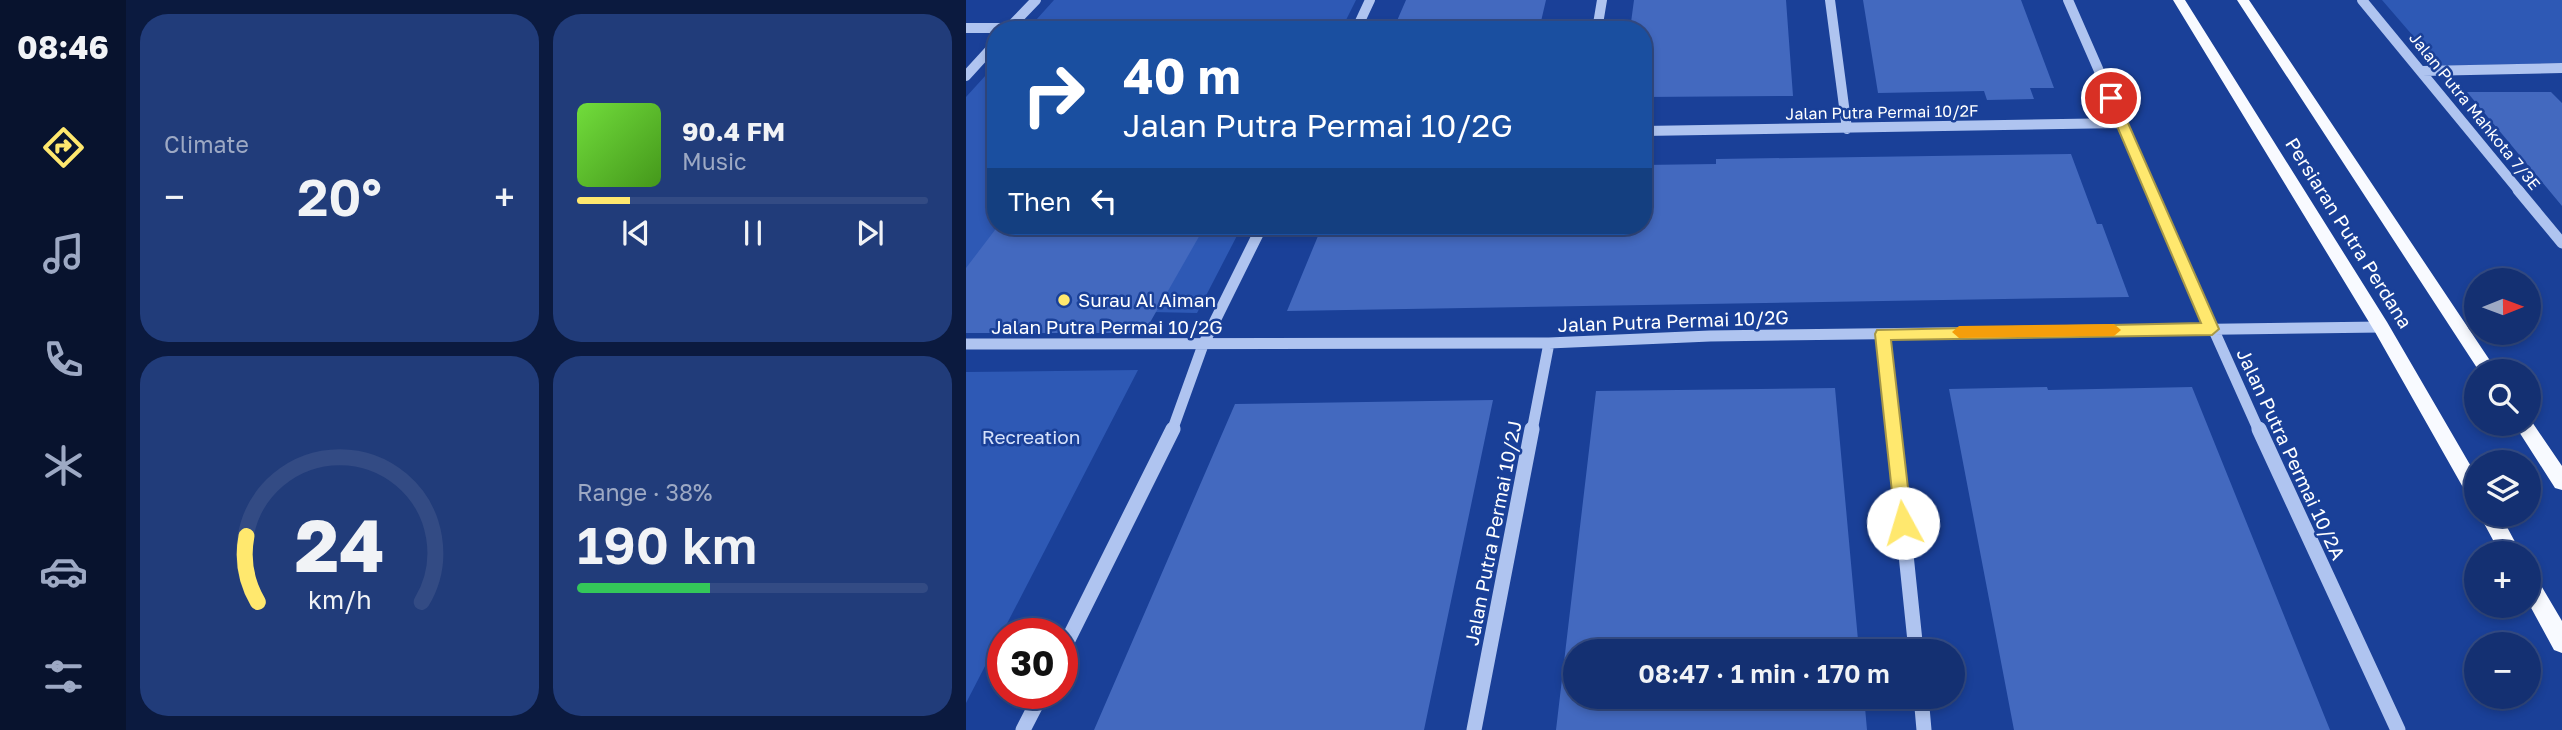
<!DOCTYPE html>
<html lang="en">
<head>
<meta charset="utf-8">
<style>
	:root { --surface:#143072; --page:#213c7a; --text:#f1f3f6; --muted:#9da9c4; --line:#334b84; --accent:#ffe86e }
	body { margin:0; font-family:"Golos Text",sans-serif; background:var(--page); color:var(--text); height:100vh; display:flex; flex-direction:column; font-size:26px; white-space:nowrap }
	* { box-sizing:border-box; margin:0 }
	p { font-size:23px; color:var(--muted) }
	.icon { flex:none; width:38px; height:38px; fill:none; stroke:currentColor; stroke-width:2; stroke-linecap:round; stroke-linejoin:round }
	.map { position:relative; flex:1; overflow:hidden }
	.sheet { display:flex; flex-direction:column; gap:14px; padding:14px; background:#0b1a3f; width:840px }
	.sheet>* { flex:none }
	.guide { position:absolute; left:21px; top:21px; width:665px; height:214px; border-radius:28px; box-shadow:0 4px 10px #0003,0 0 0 2px var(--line); background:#1a4fa0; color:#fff; overflow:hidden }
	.needle { width:46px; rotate:89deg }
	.buttons { position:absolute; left:1498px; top:268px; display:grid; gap:14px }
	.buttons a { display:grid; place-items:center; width:77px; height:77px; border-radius:50%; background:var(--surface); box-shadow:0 4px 10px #0003,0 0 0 2px var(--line); font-size:35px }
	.speed { position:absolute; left:21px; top:618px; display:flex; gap:14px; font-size:35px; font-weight:700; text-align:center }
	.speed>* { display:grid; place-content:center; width:91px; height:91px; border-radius:50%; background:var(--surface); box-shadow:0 4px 10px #0003,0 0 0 2px var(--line); line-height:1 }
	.speed .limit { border:10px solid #d22; background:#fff; color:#111 }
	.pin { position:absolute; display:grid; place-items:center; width:60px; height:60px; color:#fff; margin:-30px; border:4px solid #fff; border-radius:50%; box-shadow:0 2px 7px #0007 }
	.me { position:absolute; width:77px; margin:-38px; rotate:354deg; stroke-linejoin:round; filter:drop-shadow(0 0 5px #0008) }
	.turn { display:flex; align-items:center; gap:24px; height:147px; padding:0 21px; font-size:32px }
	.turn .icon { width:91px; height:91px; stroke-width:2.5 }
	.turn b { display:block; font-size:49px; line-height:60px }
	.then { display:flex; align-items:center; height:66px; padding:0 21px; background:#0003; gap:14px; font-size:26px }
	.big { font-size:52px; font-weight:600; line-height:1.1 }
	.sheet .tile { flex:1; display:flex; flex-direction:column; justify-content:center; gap:10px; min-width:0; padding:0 24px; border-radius:28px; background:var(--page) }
	.sheet .dial { align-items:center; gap:0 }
	.dial svg { height:182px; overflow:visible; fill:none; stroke:var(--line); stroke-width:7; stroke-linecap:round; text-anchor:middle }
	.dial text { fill:var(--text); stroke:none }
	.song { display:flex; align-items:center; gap:21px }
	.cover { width:84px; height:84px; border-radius:10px; background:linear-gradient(135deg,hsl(100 70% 55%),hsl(100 70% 35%)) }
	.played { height:7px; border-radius:4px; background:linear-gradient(90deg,var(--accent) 15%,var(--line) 15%) }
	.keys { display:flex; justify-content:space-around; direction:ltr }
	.heat { display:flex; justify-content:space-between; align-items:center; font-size:38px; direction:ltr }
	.charge { height:10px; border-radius:5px; background:linear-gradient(90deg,#34c759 38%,var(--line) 0) }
	.sheet .tiles { flex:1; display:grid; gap:14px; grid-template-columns:repeat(2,1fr) }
	.trip { position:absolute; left:597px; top:639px; width:402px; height:70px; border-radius:35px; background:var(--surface); box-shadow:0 4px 10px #0003,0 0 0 2px var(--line); font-weight:600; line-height:70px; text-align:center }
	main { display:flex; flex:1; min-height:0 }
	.dock { display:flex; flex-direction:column; width:126px; justify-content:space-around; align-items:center; background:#08132e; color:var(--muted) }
	.dock .icon { width:49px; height:49px }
	.dock .current { color:var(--accent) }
	.dock b { font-size:32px; color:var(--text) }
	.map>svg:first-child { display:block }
</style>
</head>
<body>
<main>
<nav class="dock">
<b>08:46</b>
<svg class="icon current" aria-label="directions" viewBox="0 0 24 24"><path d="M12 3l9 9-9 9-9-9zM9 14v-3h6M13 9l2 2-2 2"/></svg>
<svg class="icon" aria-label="music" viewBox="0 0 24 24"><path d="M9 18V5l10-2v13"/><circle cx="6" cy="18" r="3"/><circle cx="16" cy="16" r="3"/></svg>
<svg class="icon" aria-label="phone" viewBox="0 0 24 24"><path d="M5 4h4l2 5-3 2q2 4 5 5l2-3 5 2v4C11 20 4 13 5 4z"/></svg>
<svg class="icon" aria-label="climate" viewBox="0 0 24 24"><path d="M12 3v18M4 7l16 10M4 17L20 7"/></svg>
<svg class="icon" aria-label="car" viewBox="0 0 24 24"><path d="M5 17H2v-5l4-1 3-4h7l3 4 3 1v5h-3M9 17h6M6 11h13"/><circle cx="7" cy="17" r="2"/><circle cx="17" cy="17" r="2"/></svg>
<svg class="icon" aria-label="filters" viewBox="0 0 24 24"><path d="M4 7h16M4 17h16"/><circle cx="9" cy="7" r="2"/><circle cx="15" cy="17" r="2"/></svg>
</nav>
<section class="sheet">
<div class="tiles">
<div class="tile"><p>Climate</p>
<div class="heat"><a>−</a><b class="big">20°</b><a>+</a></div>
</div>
<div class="tile">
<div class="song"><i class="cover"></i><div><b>90.4 FM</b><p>Music</p></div></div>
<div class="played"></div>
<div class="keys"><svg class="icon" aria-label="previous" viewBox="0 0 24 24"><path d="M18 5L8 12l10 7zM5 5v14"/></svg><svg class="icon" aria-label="pause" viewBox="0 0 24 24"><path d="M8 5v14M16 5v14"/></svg><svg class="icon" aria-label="next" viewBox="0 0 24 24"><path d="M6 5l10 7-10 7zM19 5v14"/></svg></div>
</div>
<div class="tile dial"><svg viewBox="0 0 100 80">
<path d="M14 69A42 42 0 1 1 86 69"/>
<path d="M14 69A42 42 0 0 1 9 40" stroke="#ffe86e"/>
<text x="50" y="56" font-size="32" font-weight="700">24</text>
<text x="50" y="72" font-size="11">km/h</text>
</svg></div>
<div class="tile"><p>Range · 38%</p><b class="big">190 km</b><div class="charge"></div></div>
</div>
</section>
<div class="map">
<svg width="1596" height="730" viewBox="0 0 1596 730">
	<rect width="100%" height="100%" fill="#1a4098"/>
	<path fill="#2e59b5" d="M88 0H390L375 30H61Z
		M1416 0H1596V63L1473 66Z
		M30 64V226H276L231 313 0 308V97Z
		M172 370 0 703V372Z"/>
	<path fill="#4369bf" d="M440 0H580L573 30H427Z
		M668 0H820L827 96 677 97V30H664Z
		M897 0H1055L1088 88H1064L1068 99 1021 100 1018 91 912 93Z
		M1501 92H1585L1596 103V206Z
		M1105 154 1131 224H1136L1163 297 321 311 352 236 677 230V165L750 164V159Z
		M32 226H239L178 333H0V268Z
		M1081 387 1082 390 1226 387 1364 730H1048L983 389Z
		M869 388 893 651H609V696H898L901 730H590L630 391Z
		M527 400 458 730H128L269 404Z"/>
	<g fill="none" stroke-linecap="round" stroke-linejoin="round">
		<path stroke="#afc4f0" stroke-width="10" d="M864 0 881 129
			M1102 0 1186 192
			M1396 0 1554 192
			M0 28H43
			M41 30 70 0
			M390 30 404 0
			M631 30 636 0
			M1456 71 1596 68
			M0 76 30 43
			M677 131 1156 123"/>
		<path stroke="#afc4f0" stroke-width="11" d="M1185 190 1293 431
			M1552 190 1596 243
			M917 334 927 431
			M0 344 583 343 744 336 1415 327
			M206 431 237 345 296 226
			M566 431 583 343"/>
		<path stroke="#afc4f0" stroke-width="15" d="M927 429 950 651
			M1293 429 1432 730
			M96 652 207 429
			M955 696 958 730
			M57 730 76 693
			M508 730 566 429"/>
		<path fill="#f8faff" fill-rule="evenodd" d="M1207 0H1219L1421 322 1510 475V500L1503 498 1409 332Z
			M1271 0H1283L1531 371H1513Z
			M1564 419 1596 466V490L1589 488 1548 424H1563Z
			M1513 514H1534L1555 553H1534Z
			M1563 574 1570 577 1596 621V653L1588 650 1563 604Z"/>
	</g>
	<path fill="#ffe86e" stroke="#a69748" stroke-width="2" d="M1145 95 1151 98 1253 329 1246 335 925 340 946 523 943 529 937 531 930 529 909 334 911 330 1235 323 1139 98Z"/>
	<path fill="#f59e0b" d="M1148 324 1155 330 1148 336 993 338 986 332 993 326Z"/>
	<circle fill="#ffe86e" stroke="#1a4098" stroke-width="2.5" cx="98" cy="300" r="7"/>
	<g text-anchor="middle" stroke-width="5" stroke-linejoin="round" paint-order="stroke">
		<g font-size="16" fill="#fff" stroke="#1a4098">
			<text transform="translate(1509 111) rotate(51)" y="6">Jalan Putra Mahkota 7/3E</text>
			<text transform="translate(916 112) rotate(-1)" y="6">Jalan Putra Permai 10/2F</text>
		</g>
		<g font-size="19" fill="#fff" stroke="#1a4098">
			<text transform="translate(1383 233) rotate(58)" y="7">Persiaran Putra Perdana</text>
			<text transform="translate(707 321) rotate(-2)" y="7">Jalan Putra Permai 10/2G</text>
			<text x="141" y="334">Jalan Putra Permai 10/2G</text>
			<text transform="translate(1325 454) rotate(65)" y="7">Jalan Putra Permai 10/2A</text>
			<text transform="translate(527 533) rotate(-79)" y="7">Jalan Putra Permai 10/2J</text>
		</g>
		<g font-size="19" fill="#fff" stroke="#1a4098" text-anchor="start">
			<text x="112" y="307">Surau Al Aiman</text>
		</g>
		<g font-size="19" fill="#d6e2fb" stroke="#1a4098">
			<text x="65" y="444">Recreation</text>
		</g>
	</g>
</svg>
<div class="buttons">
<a><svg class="needle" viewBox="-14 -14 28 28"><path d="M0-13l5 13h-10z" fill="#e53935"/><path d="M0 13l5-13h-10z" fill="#9da9c4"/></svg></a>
<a><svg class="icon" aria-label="search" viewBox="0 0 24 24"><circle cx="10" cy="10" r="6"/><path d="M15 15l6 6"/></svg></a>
<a><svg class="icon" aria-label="layers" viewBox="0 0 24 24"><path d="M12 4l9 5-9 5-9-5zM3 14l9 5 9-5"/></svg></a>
<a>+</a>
<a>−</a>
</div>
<div class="speed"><div class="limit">30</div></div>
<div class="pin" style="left:1145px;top:98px;background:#d93025"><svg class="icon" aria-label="arrive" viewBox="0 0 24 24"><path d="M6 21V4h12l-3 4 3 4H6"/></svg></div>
<svg class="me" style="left:937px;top:523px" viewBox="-20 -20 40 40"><circle r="19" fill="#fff"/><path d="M0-13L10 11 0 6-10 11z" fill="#ffe86e"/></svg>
<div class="trip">08:47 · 1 min · 170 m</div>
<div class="guide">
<div class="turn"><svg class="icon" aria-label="right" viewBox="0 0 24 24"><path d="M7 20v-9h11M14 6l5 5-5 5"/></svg><div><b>40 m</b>Jalan Putra Permai 10/2G</div></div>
<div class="then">Then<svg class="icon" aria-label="left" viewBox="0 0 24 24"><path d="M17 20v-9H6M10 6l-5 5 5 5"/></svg></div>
</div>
</div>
</main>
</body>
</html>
